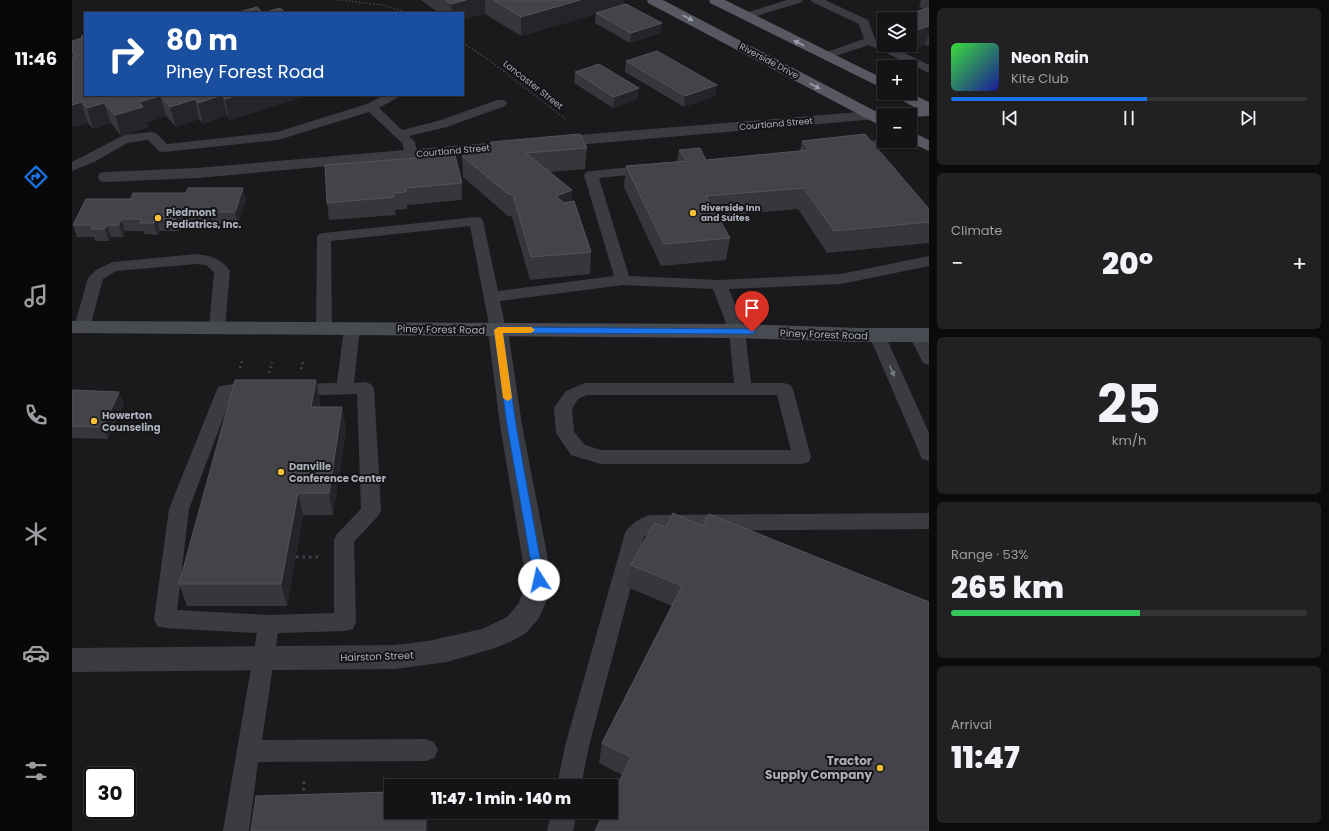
<!DOCTYPE html>
<html lang="en">
<head>
<meta charset="utf-8">
<style>
	:root { --surface:#141416; --page:#212123; --text:#f1f3f6; --muted:#9d9ea1; --line:#333335; --accent:#1a73e8 }
	body { margin:0; font-family:Poppins,sans-serif; background:var(--page); color:var(--text); height:100vh; display:flex; flex-direction:column; font-size:15px; white-space:nowrap }
	* { box-sizing:border-box; margin:0 }
	p { font-size:13px; color:var(--muted) }
	.icon { flex:none; width:22px; height:22px; fill:none; stroke:currentColor; stroke-width:2; stroke-linecap:round; stroke-linejoin:round }
	.map { position:relative; flex:1; overflow:hidden }
	.side { display:flex; flex-direction:column; gap:8px; padding:8px; background:#0b0b0c; width:400px }
	.side>* { flex:none }
	.top-card { position:absolute; left:12px; top:12px; width:380px; height:84px; border-radius:0px; box-shadow:0 1px 3px #0004,0 0 0 1px var(--line); background:#1a4fa0; color:#fff; overflow:hidden }
	.controls { position:absolute; left:805px; top:12px; display:grid; gap:8px }
	.controls a { display:grid; place-items:center; width:40px; height:40px; border-radius:0px; background:var(--surface); box-shadow:0 1px 3px #0004,0 0 0 1px var(--line); font-size:20px }
	.speed { position:absolute; left:12px; top:767px; display:flex; gap:8px; font-size:20px; font-weight:700; text-align:center }
	.speed>* { display:grid; place-content:center; width:52px; height:52px; border-radius:50%; background:var(--surface); box-shadow:0 1px 3px #0004,0 0 0 1px var(--line); line-height:1 }
	.speed .limit { border:2px solid #111; border-radius:6px; background:#fff; color:#111 }
	.pin { position:absolute; display:grid; place-items:center; width:34px; height:34px; color:#fff; margin:-41px -17px; border-radius:50% 50% 50% 0; rotate:-45deg; box-shadow:0 0 4px #0007 }
	.pin .icon { rotate:45deg }
	.me { position:absolute; width:44px; margin:-22px; rotate:350deg; stroke-linejoin:round; filter:drop-shadow(0 0 3px #0008) }
	.turn { display:flex; align-items:center; gap:14px; height:84px; padding:0 16px; font-size:18px }
	.turn .icon { width:52px; height:52px; stroke-width:2.5 }
	.turn b { display:block; font-size:28px; line-height:34px }
	.big { font-size:30px; font-weight:800; line-height:1.1 }
	.side .card { flex:1; display:flex; flex-direction:column; justify-content:center; gap:6px; min-width:0; padding:0 14px; border-radius:6px; background:var(--page) }
	.side .dial { align-items:center; gap:0 }
	.dial b { font-size:52px; line-height:1 }
	.song { display:flex; align-items:center; gap:12px }
	.cover { width:48px; height:48px; border-radius:6px; background:linear-gradient(135deg,hsl(120 70% 55%),hsl(240 70% 35%)) }
	.played { height:4px; border-radius:2px; background:linear-gradient(90deg,var(--accent) 55%,var(--line) 55%) }
	.keys { display:flex; justify-content:space-around; direction:ltr }
	.heat { display:flex; justify-content:space-between; align-items:center; font-size:22px; direction:ltr }
	.charge { height:6px; border-radius:3px; background:linear-gradient(90deg,#34c759 53%,var(--line) 0) }
	.trip { position:absolute; left:312px; top:779px; width:234px; height:40px; border-radius:0px; background:var(--surface); box-shadow:0 1px 3px #0004,0 0 0 1px var(--line); font-weight:800; line-height:40px; text-align:center }
	main { display:flex; flex:1; min-height:0 }
	.tabs { display:flex; flex-direction:column; width:72px; justify-content:space-around; align-items:center; background:#080809; color:var(--muted) }
	.tabs .icon { width:28px; height:28px }
	.tabs .active { color:var(--accent) }
	.tabs b { font-size:18px; color:var(--text) }
	.map>svg:first-child { display:block }
</style>
</head>
<body>
<main>
<nav class="tabs">
<b>11:46</b>
<svg class="icon active" aria-label="directions" viewBox="0 0 24 24"><path d="M12 3l9 9-9 9-9-9zM9 14v-3h6M13 9l2 2-2 2"/></svg>
<svg class="icon" aria-label="music" viewBox="0 0 24 24"><path d="M9 18V5l10-2v13"/><circle cx="6" cy="18" r="3"/><circle cx="16" cy="16" r="3"/></svg>
<svg class="icon" aria-label="phone" viewBox="0 0 24 24"><path d="M5 4h4l2 5-3 2q2 4 5 5l2-3 5 2v4C11 20 4 13 5 4z"/></svg>
<svg class="icon" aria-label="climate" viewBox="0 0 24 24"><path d="M12 3v18M4 7l16 10M4 17L20 7"/></svg>
<svg class="icon" aria-label="car" viewBox="0 0 24 24"><path d="M5 17H2v-5l4-1 3-4h7l3 4 3 1v5h-3M9 17h6M6 11h13"/><circle cx="7" cy="17" r="2"/><circle cx="17" cy="17" r="2"/></svg>
<svg class="icon" aria-label="filters" viewBox="0 0 24 24"><path d="M4 7h16M4 17h16"/><circle cx="9" cy="7" r="2"/><circle cx="15" cy="17" r="2"/></svg>
</nav>
<div class="map">
<svg width="857" height="831" viewBox="0 0 857 831">
	<rect width="100%" height="100%" fill="#1a1a1d"/>
	<g fill="none" stroke-linecap="round" stroke-linejoin="round">
		<path stroke="#414349" stroke-width="1.5" stroke-dasharray="1.5 2" stroke-linecap="butt" d="M266 0 311 5 337 13
			M391 43 417 60 495 120"/>
		<path stroke="#414349" stroke-width="2.5" stroke-dasharray="2 3" stroke-linecap="butt" d="M168 368 170 361
			M229 369 231 362
			M197 373 200 362"/>
		<path stroke="#414349" stroke-width="3" stroke-dasharray="2.5 4" stroke-linecap="butt" d="M224 557H246
			M231 797 232 779"/>
		<path fill="#3b3c42" fill-rule="evenodd" d="M715 0H731L730 2 678 18H670L669 16 670 14Z
			M739 0H753L796 20 803 39 812 43V45H816L857 65V73L797 45 757 58H749L747 56 749 54 792 39 787 24 740 2Z
			M312 95H327L325 98 307 108 330 130 366 121 425 100H433L435 103 433 106 375 127 337 136 343 142 346 155 344 158H334L330 143 297 112 206 140 92 152 87 151 76 140 55 143 24 161 0 171V162L52 135 79 132 84 133 95 144 205 132 295 104Z
			M812 137V141H819L817 144C803 149 788 156 773 153L771 150 773 147 788 145Z
			M578 165 583 166 585 169 583 172 527 178 557 276 647 280 769 274 857 256V266L769 284 657 289 673 331 679 383H712L718 385 721 389 739 457 737 462 730 464H529L499 455 484 433 482 408 494 391 513 383H662L657 331 641 289 551 285 428 301 434 330 432 334 426 335 420 334 418 330 398 226 259 241 260 328 258 332 252 333 246 332 244 328 245 237 247 234 252 233 404 217 409 218 411 221 426 291 542 276 512 175 514 172 519 171ZM515 395H705L719 450H529L513 445 502 432 500 409 506 399Z
			M125 254C139 256 150 259 158 271L153 327 151 331 145 332 139 331 137 327 142 272 134 265 125 264 44 271 31 279 18 327 16 331 10 332 4 331 2 327 16 278 24 270 41 262Z
			M280 323 286 324 288 328 282 383 293 382 299 384 302 388 309 511 306 516 282 542 284 622 281 629 273 631 206 633 190 740 354 739 362 742 366 750 362 758 354 761 186 762 177 831H151L185 633 93 628 85 626 82 619 97 509 146 387C159 383 177 382 190 386L193 390 190 394 184 396 159 397 117 509 105 610 197 615 262 613V540L265 534 289 509 285 394 221 396 215 394 212 390 215 386 221 384 265 383 272 328 274 324Z
			M805 330 811 331 813 335 857 433V461L850 459 848 454 797 335 799 331Z
			M845 330 851 331 857 342V365L851 363 837 335 839 331Z
			M857 513V529L582 531 572 537 517 746 509 786H485L493 746 553 533C558 524 568 518 578 515Z
			M479 812H505L501 831H475Z"/>
		<path fill="#3b3c42" fill-rule="evenodd" d="M799 111 804 113 807 116 804 119 482 147 476 145 474 142 476 139 482 137Z
			M439 141 445 143 447 146 445 149 125 178 34 182 28 181 26 177 28 173 34 172 125 168Z
			M426 323 433 325 436 330 450 425 480 580 474 602 467 618 454 633 440 641 423 648 375 662 323 669 0 672V648L323 645 356 641 410 629 435 617 447 603 454 580 428 425 416 330 419 325Z"/>
		<path fill="#494b52" fill-rule="evenodd" d="M0 321 665 324 787 328H857V342H787L665 338 0 333Z"/>
		<path fill="#575861" fill-rule="evenodd" d="M575 0H591L803 111 844 108 822 96 820 93H838L857 102V116L838 117V115H812V127L807 125 576 3Z
			M637 0H653L812 79V89L638 3Z
			M838 131 857 140V151L835 141H838Z"/>
	</g>
	<path fill="#36363b" d="M349 0H552V4L590 23 588 33 558 43 523 23 524 14 449 36 413 14 367 13Z
		M849 0H857V46L853 45 840 50 830 45H838V19L853 9 847 7Z
		M9 36 237 95 158 120 155 115 131 124 127 119 104 127 94 116 75 122 76 127 49 136 39 123 21 129 16 123 0 127V41L9 38Z
		M554 61 643 96 612 107 553 72Z
		M503 72 567 88 565 99 541 108 502 83Z
		M730 141 857 209V243L755 253 726 209 646 216 658 238 654 260 589 266 552 187 554 166 605 162 607 150 634 160 728 151Z
		M419 142 515 148 513 169 478 172 499 202 519 252 518 274 458 280 440 217 435 215 391 177 390 156 419 145Z
		M253 165 390 183V200L335 205V209L323 210 324 215 257 220 255 203Z
		M174 199 166 224H141L139 228H126L125 225H109L107 231H87L86 235 72 234 71 231H53L51 237H39L37 241H23L22 237H5L1 225Z
		M244 380 248 402V407H270L274 430 261 515H231L215 606H115L107 584Z
		M0 390 47 392 52 405 36 439 0 438Z
		M631 526 857 602 550 775 527 763 530 743 600 606 555 587 559 565 594 527Z"/>
	<path fill="#252529" d="M394 0H413V14L391 20V13H380L379 4Z
		M508 0H552V6L524 13V14L449 36V17Z
		M590 23 588 33 558 43 559 33Z
		M857 26V33L853 45 840 50 845 30Z
		M645 85 643 96 612 107 613 96Z
		M567 88 565 99 541 108 542 97Z
		M150 95 155 115 131 124 126 103Z
		M167 95H237L158 120 153 99Z
		M88 96 94 116 75 122 76 127 49 136 43 115 67 102Z
		M123 99 127 119 104 127 98 107Z
		M9 102 16 123 0 127V105Z
		M32 103 39 123 21 129 15 108Z
		M171 188 174 199 166 224 163 212Z
		M500 190 499 211 484 196Z
		M138 212 141 224 139 228 136 216Z
		M106 213 109 225 107 231 104 219Z
		M49 219 53 231 51 237 47 225Z
		M84 219 87 231 86 235 82 223Z
		M35 225 39 237 37 241 33 229Z
		M244 380 248 402 244 430 239 407Z
		M47 392 52 405 36 439 31 427Z
		M270 407 274 430 261 515 257 493Z
		M226 493 231 515 215 606 209 584Z
		M354 812H357L356 831H353Z"/>
	<path fill="#434349" stroke="#53545b" d="M374 0H394L379 4Z
		M422 0H508L449 17Z
		M554 4 590 23 559 33 524 13Z
		M185 7 191 13 208 8 214 13H163Z
		M855 8 857 9V26L845 30 838 27V19H821Z
		M13 35V95H150L126 103 123 99 98 107 88 96 67 102 71 107 43 115 32 103 15 108 9 102 0 105V58L4 57 0 52V41L11 38 9 36Z
		M585 51 645 85 613 96 554 61Z
		M527 64 567 88 542 97 503 72Z
		M150 95H167L153 99Z
		M508 134 515 148 454 153 500 190 484 196 492 203 502 201 519 252 459 257 441 195 435 193 390 156 419 145V142Z
		M793 134 857 209V222L762 231 732 188 634 196 658 238 592 244 554 166 615 161 607 150 628 148 634 160 737 150 730 141Z
		M383 155 390 183 334 188V192L321 193 322 197 255 203 253 165Z
		M116 188H171L163 212H138L136 216H123L124 213H106L104 219H84L82 223H68L70 219H49L47 225H35L33 229H19L21 225H1L14 199H59L61 193H114Z
		M163 380H244L239 407H270L257 493H226L209 584H107Z
		M0 390 47 392 31 427 0 426Z
		M601 513 631 526 637 514 857 602V831H523L532 812H539V798L559 757 530 743 610 586 559 565 582 523 594 527Z
		M319 792V812H354L353 831H179L184 796Z"/>
	<defs><path id="oneway-solid" d="M-6-.8H1V-3.2L6.5 0L1 3.2V.8H-6Z"/></defs>
	<g fill="#9b9eaa">
		<use href="#oneway-solid" transform="translate(616 18) rotate(28)"/>
		<use href="#oneway-solid" transform="translate(727 43) rotate(-153)"/>
		<use href="#oneway-solid" transform="translate(743 86) rotate(28)"/>
	</g>
	<use fill="#797c85" href="#oneway-solid" transform="translate(820 371) rotate(66)"/>
	<path fill="#1a73e8" stroke="#114b97" d="M426 327 680 329 684 332 680 334 431 333 444 425 472 580 471 583 467 584 463 583 462 580 435 425 422 330Z"/>
	<path fill="#f59e0b" d="M426 327H459L463 330 459 333H431L440 398 436 401 431 398 422 330Z"/>
	<g fill="#f9c136" stroke="#151518" stroke-width="1.5">
		<circle cx="621" cy="213" r="4"/>
		<circle cx="86" cy="218" r="4"/>
		<circle cx="22" cy="421" r="4"/>
		<circle cx="209" cy="472" r="4"/>
		<circle cx="808" cy="768" r="4"/>
	</g>
	<g text-anchor="middle" stroke-width="4" stroke-linejoin="round" paint-order="stroke">
		<g font-size="9" fill="#acb0bc" stroke="#151518">
			<text transform="translate(697 61) rotate(28)" y="3">Riverside Drive</text>
			<text transform="translate(461 85) rotate(38)" y="3">Lancaster Street</text>
			<text transform="translate(704 124) rotate(-5)" y="3">Courtland Street</text>
			<text transform="translate(381 151) rotate(-5)" y="3">Courtland Street</text>
		</g>
		<g font-size="9" font-weight="bold" fill="#acb0bc" stroke="#151518" text-anchor="start">
			<text x="629" y="211">Riverside Inn<tspan x="629" dy="10">and Suites</tspan></text>
		</g>
		<g font-size="10" font-weight="bold" fill="#acb0bc" stroke="#151518" text-anchor="start">
			<text x="94" y="216">Piedmont<tspan x="94" dy="12">Pediatrics, Inc.</tspan></text>
			<text x="30" y="419">Howerton<tspan x="30" dy="12">Counseling</tspan></text>
			<text x="217" y="470">Danville<tspan x="217" dy="12">Conference Center</tspan></text>
		</g>
		<g font-size="10" fill="#acb0bc" stroke="#151518">
			<text transform="translate(369 329) rotate(1)" y="4">Piney Forest Road</text>
			<text transform="translate(752 334) rotate(2)" y="4">Piney Forest Road</text>
			<text transform="translate(305 656) rotate(-2)" y="4">Hairston Street</text>
		</g>
		<g font-size="12" font-weight="bold" fill="#acb0bc" stroke="#151518" text-anchor="end">
			<text x="800" y="765">Tractor<tspan x="800" dy="14">Supply Company</tspan></text>
		</g>
	</g>
</svg>
<div class="controls">
<a><svg class="icon" aria-label="layers" viewBox="0 0 24 24"><path d="M12 4l9 5-9 5-9-5zM3 14l9 5 9-5"/></svg></a>
<a>+</a>
<a>−</a>
</div>
<div class="speed"><div class="limit">30</div></div>
<div class="pin" style="left:680px;top:332px;background:#d93025"><svg class="icon" aria-label="arrive" viewBox="0 0 24 24"><path d="M6 21V4h12l-3 4 3 4H6"/></svg></div>
<svg class="me" style="left:467px;top:580px" viewBox="-20 -20 40 40"><circle r="19" fill="#fff"/><path d="M0-13L10 11 0 6-10 11z" fill="#1a73e8"/></svg>
<div class="trip">11:47 · 1 min · 140 m</div>
<div class="top-card">
<div class="turn"><svg class="icon" aria-label="right" viewBox="0 0 24 24"><path d="M7 20v-9h11M14 6l5 5-5 5"/></svg><div><b>80 m</b>Piney Forest Road</div></div>
</div>
</div>
<section class="side">
<div class="card">
<div class="song"><i class="cover"></i><div><b>Neon Rain</b><p>Kite Club</p></div></div>
<div class="played"></div>
<div class="keys"><svg class="icon" aria-label="previous" viewBox="0 0 24 24"><path d="M18 5L8 12l10 7zM5 5v14"/></svg><svg class="icon" aria-label="pause" viewBox="0 0 24 24"><path d="M8 5v14M16 5v14"/></svg><svg class="icon" aria-label="next" viewBox="0 0 24 24"><path d="M6 5l10 7-10 7zM19 5v14"/></svg></div>
</div>
<div class="card"><p>Climate</p>
<div class="heat"><a>−</a><b class="big">20°</b><a>+</a></div>
</div>
<div class="card dial"><b>25</b><p>km/h</p></div>
<div class="card"><p>Range · 53%</p><b class="big">265 km</b><div class="charge"></div></div>
<div class="card"><p>Arrival</p><b class="big">11:47</b></div>
</section>
</main>
</body>
</html>
